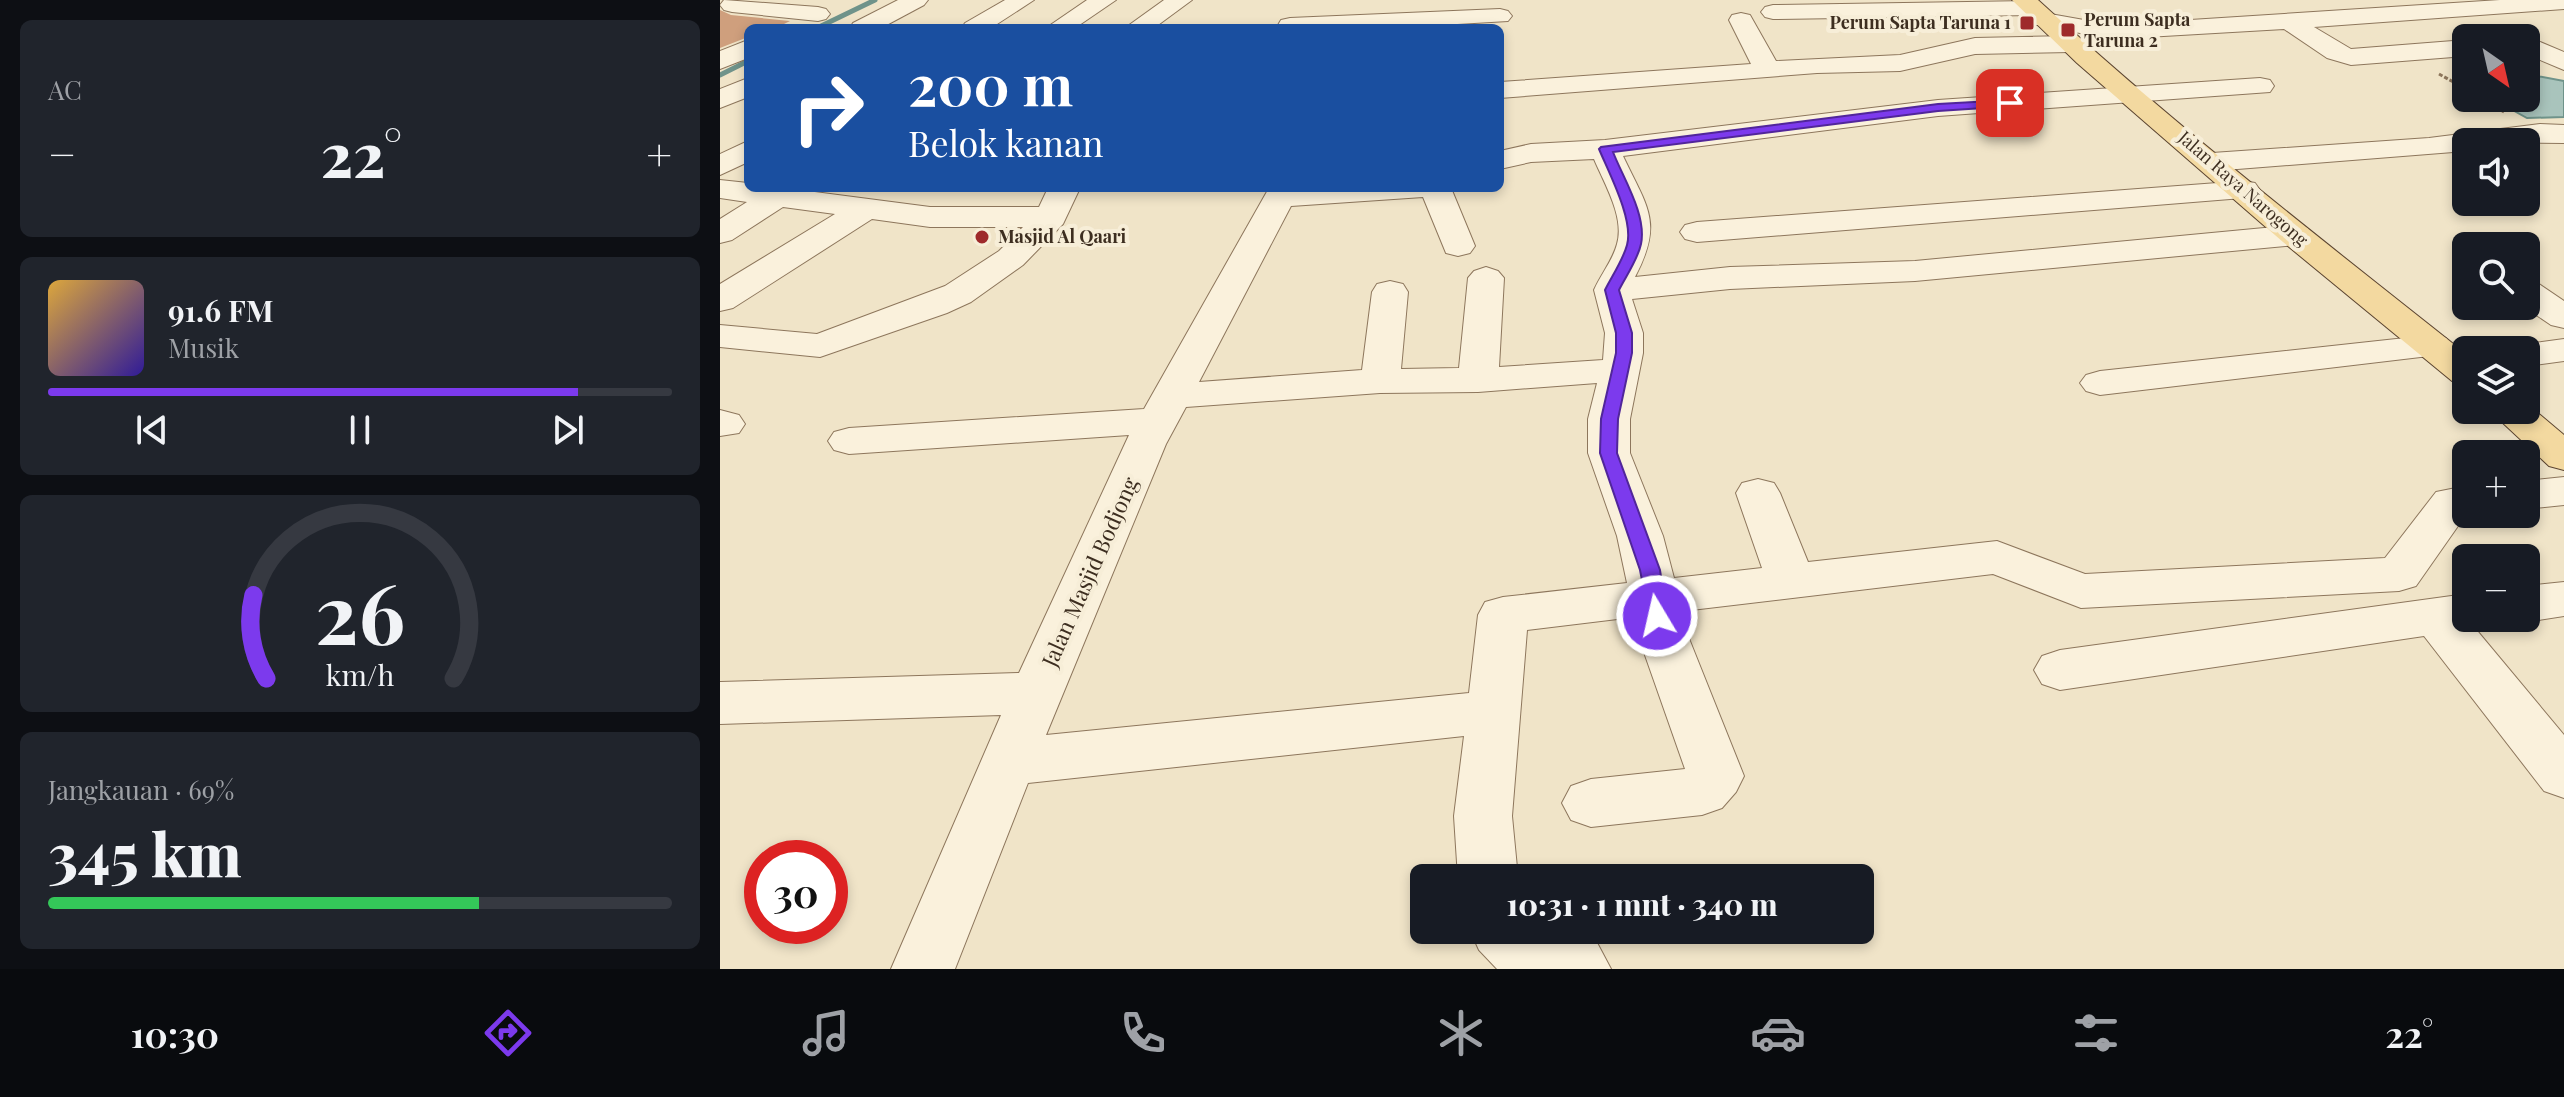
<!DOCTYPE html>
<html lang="id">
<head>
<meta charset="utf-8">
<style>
	:root { --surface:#171b24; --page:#20242c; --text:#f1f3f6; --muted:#9ea1a6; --line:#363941; --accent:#7c3aed }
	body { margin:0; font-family:"Playfair Display",serif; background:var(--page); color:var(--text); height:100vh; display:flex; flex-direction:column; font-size:30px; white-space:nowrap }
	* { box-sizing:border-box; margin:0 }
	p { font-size:26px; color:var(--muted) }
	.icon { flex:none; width:44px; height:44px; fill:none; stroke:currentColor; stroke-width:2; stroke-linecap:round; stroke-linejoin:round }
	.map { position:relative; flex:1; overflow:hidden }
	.details { display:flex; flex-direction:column; gap:20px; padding:20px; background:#0d0f14; width:720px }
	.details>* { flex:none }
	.guide { position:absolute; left:24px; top:24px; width:760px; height:168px; border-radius:12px; box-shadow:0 4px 12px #0003; background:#1a4fa0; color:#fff; overflow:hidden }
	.needle { width:52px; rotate:146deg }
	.fabs { position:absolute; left:1732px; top:24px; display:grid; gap:16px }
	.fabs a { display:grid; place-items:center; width:88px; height:88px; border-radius:12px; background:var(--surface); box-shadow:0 4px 12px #0003; font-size:40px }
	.speed { position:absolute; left:24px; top:840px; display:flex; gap:16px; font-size:40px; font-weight:700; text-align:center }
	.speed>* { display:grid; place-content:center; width:104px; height:104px; border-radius:50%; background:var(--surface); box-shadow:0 4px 12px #0003; line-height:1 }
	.speed .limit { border:12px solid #d22; background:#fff; color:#111 }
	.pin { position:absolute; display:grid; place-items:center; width:68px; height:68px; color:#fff; margin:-34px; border-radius:16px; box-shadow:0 4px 12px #0006 }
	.me { position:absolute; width:88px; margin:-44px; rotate:351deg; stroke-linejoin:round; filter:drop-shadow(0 0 6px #0008) }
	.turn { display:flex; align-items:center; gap:28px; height:168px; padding:0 32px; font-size:36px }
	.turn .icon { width:104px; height:104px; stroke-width:2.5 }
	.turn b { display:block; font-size:56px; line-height:68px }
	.big { font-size:60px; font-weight:800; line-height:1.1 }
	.details .card { flex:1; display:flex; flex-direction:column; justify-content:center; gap:12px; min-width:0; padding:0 28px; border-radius:12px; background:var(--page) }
	.details .dial { align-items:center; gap:0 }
	.dial svg { height:208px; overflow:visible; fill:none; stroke:var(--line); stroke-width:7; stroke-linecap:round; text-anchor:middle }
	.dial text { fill:var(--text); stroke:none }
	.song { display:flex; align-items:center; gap:24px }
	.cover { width:96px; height:96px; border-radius:12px; background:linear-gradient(135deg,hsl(40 70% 55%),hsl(250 70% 35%)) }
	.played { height:8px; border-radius:4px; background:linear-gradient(90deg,var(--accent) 85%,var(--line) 85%) }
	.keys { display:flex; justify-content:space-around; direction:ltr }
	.heat { display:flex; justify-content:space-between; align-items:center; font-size:44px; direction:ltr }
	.charge { height:12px; border-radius:6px; background:linear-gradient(90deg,#34c759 69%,var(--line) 0) }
	.trip { position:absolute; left:690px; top:864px; width:464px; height:80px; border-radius:12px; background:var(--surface); box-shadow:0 4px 12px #0003; font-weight:800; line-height:80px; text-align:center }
	.tab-bar { display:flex; height:128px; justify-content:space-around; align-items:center; background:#090b0e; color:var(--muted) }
	.tab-bar .icon { width:56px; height:56px }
	.tab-bar .selected { color:var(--accent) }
	.tab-bar b { font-size:36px; color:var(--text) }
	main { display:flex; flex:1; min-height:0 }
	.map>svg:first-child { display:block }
</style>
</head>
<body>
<main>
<section class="details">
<div class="card"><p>AC</p>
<div class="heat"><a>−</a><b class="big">22°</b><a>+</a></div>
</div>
<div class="card">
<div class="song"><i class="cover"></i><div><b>91.6 FM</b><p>Musik</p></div></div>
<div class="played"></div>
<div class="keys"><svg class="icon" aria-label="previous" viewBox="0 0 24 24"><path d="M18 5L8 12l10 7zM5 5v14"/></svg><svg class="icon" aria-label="pause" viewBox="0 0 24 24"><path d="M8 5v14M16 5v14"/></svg><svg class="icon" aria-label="next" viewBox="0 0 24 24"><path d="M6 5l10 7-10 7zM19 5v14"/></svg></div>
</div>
<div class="card dial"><svg viewBox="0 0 100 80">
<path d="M14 69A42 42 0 1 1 86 69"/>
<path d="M14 69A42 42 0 0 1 9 37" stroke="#7c3aed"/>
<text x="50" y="56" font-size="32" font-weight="700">26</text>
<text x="50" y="72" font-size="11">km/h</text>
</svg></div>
<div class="card"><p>Jangkauan · 69%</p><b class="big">345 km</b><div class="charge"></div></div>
</section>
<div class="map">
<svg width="1844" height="969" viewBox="0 0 1844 969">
	<rect width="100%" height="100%" fill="#f0e4c8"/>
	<path fill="#a9c4bc" stroke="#6f938a" stroke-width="2" d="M1806 74 1844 81V117L1807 118 1771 98H1806Z"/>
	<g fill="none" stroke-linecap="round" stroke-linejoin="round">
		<path stroke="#6f938a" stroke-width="5" d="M97 28 155 0
			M0 75 28 61"/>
	</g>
	<path fill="#cf9f7d" d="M0 10 11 15 70 21 56 28H28V37L0 48Z"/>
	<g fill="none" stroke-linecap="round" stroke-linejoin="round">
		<g stroke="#8d765c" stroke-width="2">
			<path id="minor" d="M4 0 98 7 106 9 110 14 106 19 98 21 12 12 4 10 0 5Z
				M178 0H208L204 5 161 28H130L133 23Z
				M285 0H314L271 28H242L245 23Z
				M367 0H396L355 28H326Z
				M444 0H472L434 28H405Z
				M1780 0H1844V9L1594 27 1631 49 1746 40V56L1631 65 1607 58 1564 29 1392 39 1312 24 1309 19 1312 15 1053 19 1045 17 1041 12 1045 7 1053 5 1310 1 1318 3 1322 8 1319 12 1392 25Z
				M780 9 788 11 792 16 788 21 670 28H560L558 25 561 20 570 18Z
				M1021 13 1030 15 1056 61 1180 55 1255 38 1350 36 1359 39 1363 44 1359 49 1350 52 1255 54 1180 71 1097 73 780 98V82L1031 64 1009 20 1012 15Z
				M1806 36 1844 52V70L1806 54V38H1800Z
				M28 40V58L0 69V51Z
				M28 78V97L0 108V89Z
				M1540 78 1550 80 1554 86 1550 92 1218 116 903 156C927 207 944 222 915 277L1010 267 1195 261 1575 225 1587 228 1592 235 1587 242 1575 245 1195 281 1010 289 912 299 923 333V353L910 419V453L943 536 954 578 1042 568 1016 493 1022 483 1038 479 1054 483 1060 493 1088 562 1277 541 1365 574 1665 558 1716 492 1746 486V514H1752L1745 516 1696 586 1679 591 1361 608 1273 574 963 611 970 641 1024 776 1016 792 1002 808 982 815 871 827 851 820 842 803 851 786 871 779 965 769 920 641 914 617 807 630 792 816 798 878H738L734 816 744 736 308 783 235 969H171L281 715 0 724V682L299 673 409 435 129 454 114 450 108 441 114 432 129 428 424 409 549 188H731L755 246 750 253 738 256 726 253 703 197 571 206 479 382 642 370 652 292 657 284 670 281 683 284 688 292 681 369 739 368 748 278 754 271 766 267 778 271 784 278 779 367 883 360 885 333 874 290C881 274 893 260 897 244 905 217 884 183 874 159L811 162 780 169V151L811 144 885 140 1218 100ZM877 383 868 419V453L897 536 907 583 783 597 765 602 758 615 749 693 326 735 446 444 466 407 660 393 758 392Z
				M1820 124 1844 125V143L1746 142V151L1492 171 1481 168 1477 162 1481 156 1492 153 1709 138Z
				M28 141V162L0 175V154Z
				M0 180 28 183V188H64L210 207H319L328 188H360L343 224 303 265 251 302 227 313 100 357 0 347V325L97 334 225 286 279 251 303 227H210L152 219 13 308 0 311V284L115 214 63 207 12 240 0 243V219L27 202 0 198Z
				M1524 181 1535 183 1540 190 1535 197 977 242 965 239 960 232 965 225 977 222Z
				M1806 281 1819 284 1844 301V328L1831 325 1803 306H1806Z
				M1713 335 1726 338 1732 346 1726 354 1380 395 1366 391 1360 383 1366 375 1380 371Z
				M1844 339V361L1806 366V350H1790L1792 346Z
				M0 410 19 415 25 424 19 433 0 436Z
				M1844 477V505L1806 509V481Z
				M1844 582V616L1806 622 1794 618H1806V586Z
				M1746 594V618H1767L1763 625 1754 627 1844 735V798L1824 791 1704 636 1340 690 1322 684 1314 670 1322 656 1340 650Z
				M750 930H856L874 937 891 969H777L759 950Z"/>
		</g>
		<g stroke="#5b4430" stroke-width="2">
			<path id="major" d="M1292 0H1318C1454 125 1601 239 1746 354V385L1732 381 1563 242 1357 63Z
				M1806 403 1844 435V470L1829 466 1769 410H1806Z"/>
		</g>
		<path stroke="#8d765c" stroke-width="3" stroke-dasharray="4 2" stroke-linecap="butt" d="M1719 74 1746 89
			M1761 98 1784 112"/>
		<use href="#minor" fill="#faf1dc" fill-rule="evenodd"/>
		<use href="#major" fill="#f3d9a0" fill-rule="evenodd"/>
	</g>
	<path fill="#7c3aed" stroke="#51269a" stroke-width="2" d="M1290 100 1296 103 1294 106 1218 111 893 152C903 178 927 215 921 244 918 259 906 276 899 290L912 333V353L898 419 897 453 940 570 947 616 944 621H930L920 570 880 453 881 419 896 353V333L885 290C892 276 903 260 907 245 914 220 889 173 879 149L881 147 1218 104Z"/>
	<g fill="#9e2a2b" stroke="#f7eed8" stroke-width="3">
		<rect x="1299" y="15" width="16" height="16" rx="4"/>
		<rect x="1340" y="22" width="16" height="16" rx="4"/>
		<circle cx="262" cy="237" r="8"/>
	</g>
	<g text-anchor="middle" stroke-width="8" stroke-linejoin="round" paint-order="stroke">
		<g font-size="18" font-weight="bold" fill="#3d2e20" stroke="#f7eed8" text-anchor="start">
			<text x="1364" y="26">Perum Sapta<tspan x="1364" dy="21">Taruna 2</tspan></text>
			<text x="1291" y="29" text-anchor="end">Perum Sapta Taruna 1</text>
			<text x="278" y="243">Masjid Al Qaari</text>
		</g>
		<g font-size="18" fill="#3d2e20" stroke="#f7eed8">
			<text transform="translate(1523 189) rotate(41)" y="6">Jalan Raya Narogong</text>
		</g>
		<g font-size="22" fill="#3d2e20" stroke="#f7eed8">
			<text transform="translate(370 572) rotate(-66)" y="8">Jalan Masjid Bodjong</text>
		</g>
	</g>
</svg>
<div class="fabs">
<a><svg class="needle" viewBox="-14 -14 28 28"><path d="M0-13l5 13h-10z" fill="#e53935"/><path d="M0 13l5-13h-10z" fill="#9ea1a6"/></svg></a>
<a><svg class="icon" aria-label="sound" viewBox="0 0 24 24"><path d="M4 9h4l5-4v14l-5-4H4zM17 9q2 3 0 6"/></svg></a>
<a><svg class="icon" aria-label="search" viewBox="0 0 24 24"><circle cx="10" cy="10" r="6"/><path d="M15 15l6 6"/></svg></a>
<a><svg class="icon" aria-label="layers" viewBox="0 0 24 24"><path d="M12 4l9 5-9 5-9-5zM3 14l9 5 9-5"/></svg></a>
<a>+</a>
<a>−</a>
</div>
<div class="speed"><div class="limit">30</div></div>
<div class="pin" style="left:1290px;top:103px;background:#d93025"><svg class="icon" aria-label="arrive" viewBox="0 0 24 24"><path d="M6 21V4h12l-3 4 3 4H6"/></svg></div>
<svg class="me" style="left:937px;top:616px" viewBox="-20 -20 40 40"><circle r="17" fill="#7c3aed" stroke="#fff" stroke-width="3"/><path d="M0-11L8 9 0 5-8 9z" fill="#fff"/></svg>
<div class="trip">10:31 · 1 mnt · 340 m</div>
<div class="guide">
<div class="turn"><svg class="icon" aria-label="right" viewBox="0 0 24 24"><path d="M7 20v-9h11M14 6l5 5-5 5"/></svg><div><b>200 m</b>Belok kanan</div></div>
</div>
</div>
</main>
<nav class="tab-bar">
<b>10:30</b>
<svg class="icon selected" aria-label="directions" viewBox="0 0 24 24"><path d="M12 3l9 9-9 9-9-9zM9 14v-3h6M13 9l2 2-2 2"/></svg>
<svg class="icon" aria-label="music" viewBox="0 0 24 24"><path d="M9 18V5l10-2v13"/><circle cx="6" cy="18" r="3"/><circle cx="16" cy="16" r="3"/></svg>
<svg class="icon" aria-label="phone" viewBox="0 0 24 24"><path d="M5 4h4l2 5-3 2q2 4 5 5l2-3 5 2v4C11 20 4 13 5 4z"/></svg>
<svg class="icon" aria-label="climate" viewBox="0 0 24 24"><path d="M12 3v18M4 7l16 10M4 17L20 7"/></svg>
<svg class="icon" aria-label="car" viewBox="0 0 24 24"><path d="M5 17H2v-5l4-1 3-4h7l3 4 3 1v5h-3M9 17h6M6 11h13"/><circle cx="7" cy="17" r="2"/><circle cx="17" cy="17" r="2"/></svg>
<svg class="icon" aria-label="filters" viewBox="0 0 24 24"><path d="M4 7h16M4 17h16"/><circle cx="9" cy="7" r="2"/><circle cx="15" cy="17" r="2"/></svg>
<b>22°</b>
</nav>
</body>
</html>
